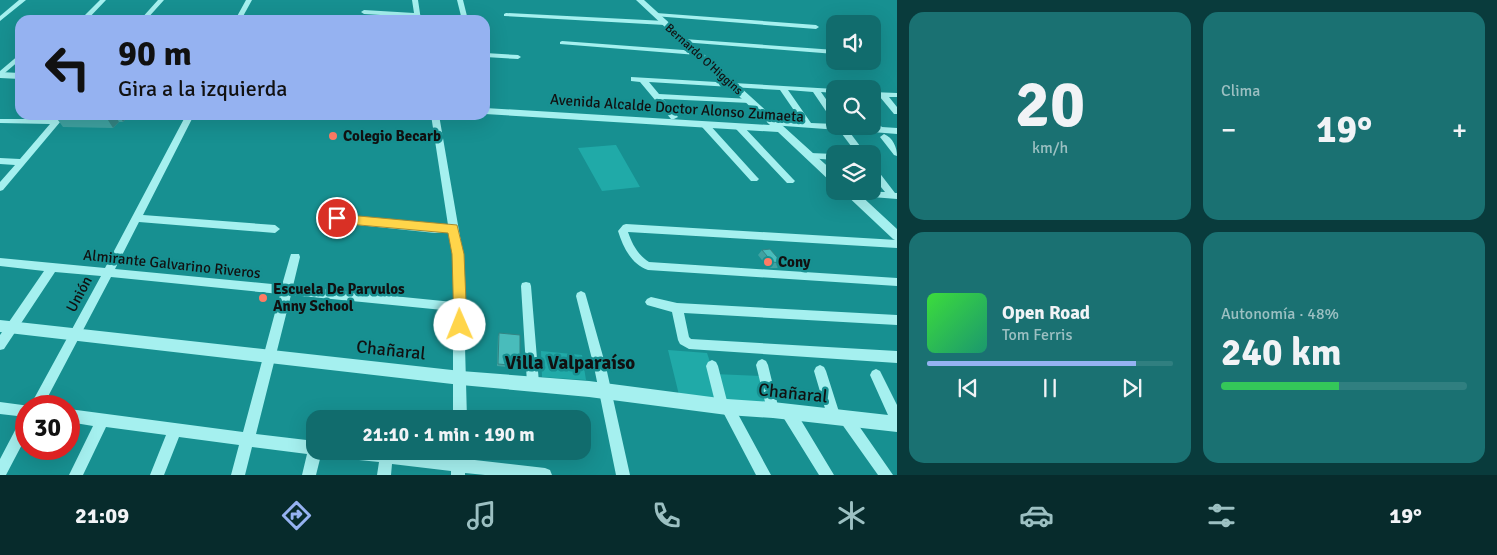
<!DOCTYPE html>
<html lang="es">
<head>
<meta charset="utf-8">
<style>
	:root { --surface:#116c6d; --page:#1a7172; --text:#f1f3f6; --muted:#9cc0c2; --line:#307f80; --accent:#95b2f1 }
	body { margin:0; font-family:Signika,sans-serif; background:var(--page); color:var(--text); height:100vh; display:flex; flex-direction:column; font-size:19px; white-space:nowrap }
	* { box-sizing:border-box; margin:0 }
	p { font-size:16px; color:var(--muted) }
	.icon { flex:none; width:28px; height:28px; fill:none; stroke:currentColor; stroke-width:2; stroke-linecap:round; stroke-linejoin:round }
	.map { position:relative; flex:1; overflow:hidden }
	.sheet { display:flex; flex-direction:column; gap:12px; padding:12px; background:#093b3c; width:600px }
	.sheet>* { flex:none }
	.banner { position:absolute; left:15px; top:15px; width:475px; height:105px; border-radius:15px; box-shadow:0 5px 20px #0002; background:#95b2f1; color:#111; overflow:hidden }
	.controls { position:absolute; left:826px; top:15px; display:grid; gap:10px }
	.controls a { display:grid; place-items:center; width:55px; height:55px; border-radius:10px; background:var(--surface); box-shadow:0 5px 20px #0002; font-size:25px }
	.speed { position:absolute; left:15px; top:395px; display:flex; gap:10px; font-size:25px; font-weight:700; text-align:center }
	.speed>* { display:grid; place-content:center; width:65px; height:65px; border-radius:50%; background:var(--surface); box-shadow:0 5px 20px #0002; line-height:1 }
	.speed .limit { border:8px solid #d22; background:#fff; color:#111 }
	.pin { position:absolute; display:grid; place-items:center; width:42px; height:42px; color:#fff; margin:-21px; border:2px solid #fff; border-radius:50%; box-shadow:0 1px 5px #0007 }
	.me { position:absolute; width:55px; margin:-28px; rotate:359deg; stroke-linejoin:round; filter:drop-shadow(0 0 4px #0008) }
	.turn { display:flex; align-items:center; gap:18px; height:105px; padding:0 20px; font-size:22px }
	.turn .icon { width:65px; height:65px; stroke-width:2.5 }
	.turn b { display:block; font-size:35px; line-height:42px }
	.big { font-size:38px; font-weight:700; line-height:1.1 }
	.sheet .widget { flex:1; display:flex; flex-direction:column; justify-content:center; gap:8px; min-width:0; padding:0 18px; border-radius:15px; background:var(--page) }
	.sheet .dial { align-items:center; gap:0 }
	.dial b { font-size:65px; line-height:1 }
	.song { display:flex; align-items:center; gap:15px }
	.cover { width:60px; height:60px; border-radius:8px; background:linear-gradient(135deg,hsl(120 70% 55%),hsl(160 70% 35%)) }
	.played { height:5px; border-radius:2px; background:linear-gradient(90deg,var(--accent) 85%,var(--line) 85%) }
	.keys { display:flex; justify-content:space-around; direction:ltr }
	.heat { display:flex; justify-content:space-between; align-items:center; font-size:28px; direction:ltr }
	.charge { height:8px; border-radius:4px; background:linear-gradient(90deg,#34c759 48%,var(--line) 0) }
	.sheet .tiles { flex:1; display:grid; gap:12px; grid-template-columns:repeat(2,1fr) }
	.trip { position:absolute; left:306px; top:410px; width:285px; height:50px; border-radius:15px; background:var(--surface); box-shadow:0 5px 20px #0002; font-weight:700; line-height:50px; text-align:center }
	.dock { display:flex; height:80px; justify-content:space-around; align-items:center; background:#072b2c; color:var(--muted) }
	.dock .icon { width:35px; height:35px }
	.dock .on { color:var(--accent) }
	.dock b { font-size:22px; color:var(--text) }
	main { display:flex; flex:1; min-height:0 }
	.map>svg:first-child { display:block }
</style>
</head>
<body>
<main>
<div class="map">
<svg width="897" height="475" viewBox="0 0 897 475">
	<rect width="100%" height="100%" fill="#179091"/>
	<path fill="#20aaa8" d="M615 145H616L640 187 602 191 578 148Z
		M668 350 707 353 714 374 761 376 768 405 679 395Z
		M541 351 582 355 586 380 542 377Z"/>
	<g fill="none" stroke-linecap="round" stroke-linejoin="round">
		<path fill="#a5f0ef" fill-rule="evenodd" d="M19 0H26L0 21V16Z
			M100 0H106L87 20H80Z
			M158 0H164L146 20H140Z
			M246 0H252L241 20H235Z
			M412 0H418L421 20H415L414 17 364 14 361 12 364 10 414 13Z
			M457 0H463L468 20H462Z
			M506 13 665 21 668 23 665 25 504 16V14Z
			M656 13 816 25 819 27 816 29 654 16 653 15Z
			M684 39 835 50V54L682 42V40Z
			M562 41 697 51 700 53 697 55 560 44V42Z
			M485 53 518 55 521 57 518 59 485 57Z
			M20 54V60L0 77V71Z
			M631 77 835 89V93L821 92 835 112V120H832L813 92 788 90 811 123 835 124V126L873 127 872 118 882 127 897 128V134L848 130 866 154H857L839 130 771 125V121H774L802 122 780 90 649 82 659 94 750 99 754 101 750 103 663 99 678 117 674 119H671L640 82 631 81Z
			M872 92 897 93V97H889L897 107V114H894L880 97 872 96Z
			M58 115H66L3 190 0 191V182L15 165 0 164V158L20 159 50 124 0 123V119H54Z
			M186 115H194L143 215 275 225 280 229 275 233 139 222 115 269 282 285 290 257 291 254H299L300 257 293 286 453 302V254L449 232 435 233 329 222 324 218 329 214 435 225H448L431 115H439L463 254 464 304 466 307 464 310 467 419H453V311L291 295 256 434 315 441V451H322L316 475H302L307 454 252 447 245 475H231L239 445 179 437 164 475H150L166 435 106 427 83 475H69L93 426 69 422V409L243 432 280 294 111 277 43 406H26V437L6 475H0V459L21 419 26 417 0 414V402L30 406 101 276 55 272 4 349 0 350V335L44 271 0 266V258L105 268Z
			M705 122 708 123 757 177 759 179 757 181H751L702 127 701 125Z
			M739 124 742 125 793 179 795 181 793 183H787L736 129 735 127Z
			M884 134C893 138 897 147 897 156L894 155 880 137Z
			M810 153 835 154V160L807 158 806 156Z
			M872 166 875 167 895 193H897V199L847 195 846 191 885 192 872 176Z
			M626 224 897 240V248L628 232C632 244 638 255 649 262L897 278V286L648 270C631 264 623 247 618 231L623 225Z
			M526 282 530 283 531 286 539 383 537 387 533 389 529 387 527 383 521 286 522 283Z
			M581 291 585 293 586 296 606 367 630 475H616L594 367 576 296 577 293Z
			M651 297 677 303 897 315V325L684 313 689 337 691 339 897 351V363L689 349 680 344 678 340 672 312 647 305 645 302 647 299Z
			M762 359 766 361 768 365 779 410 778 415 773 416 768 415 767 410 756 365 758 361Z
			M712 360 716 362 718 366 727 401 732 403 771 475H756L723 412 717 410 706 366 708 362Z
			M820 365 824 367 826 371 840 415 845 411 850 413 893 475H878L839 420 834 424 829 422 814 371 816 367Z
			M876 369 880 371 897 405V426L892 424 870 375 872 371Z
			M788 406 793 407 834 475H819L783 417 782 412 783 407Z
			M332 451H400L452 457V451H466V459L545 468 550 470 552 475H485L465 473V475H451V471L392 464 391 475H377L379 462 339 458 334 456Z"/>
		<path fill="#a5f0ef" fill-rule="evenodd" d="M636 0H644L835 173V183L831 182 778 132 485 114V108L770 125Z
			M0 72 20 73V79L0 78Z
			M842 191H856L897 229V241L893 239Z
			M0 320 461 371 589 381 727 399 773 402 897 416V432L773 418 727 415 589 397 461 385 0 332Z"/>
	</g>
	<path fill="#3fa2a1" d="M56 115H130L123 122H119L113 128 63 127 55 116Z
		M762 250 782 263 777 268H768L758 255Z
		M498 335 520 366 519 368 497 366Z"/>
	<path fill="#338483" d="M108 115H115L119 122 113 128 106 117Z
		M119 115H130L123 122Z"/>
	<path fill="#49bcbb" stroke="#338483" d="M56 115H108L106 117 55 116Z
		M770 249 782 263 772 262 762 250Z
		M499 333 520 335V366L498 364Z"/>
	<path fill="#ffd54a" stroke="#a68a30" d="M337 214 457 225 464 254 467 325 465 329 460 331 456 329 454 325 452 254 448 233 337 223 332 218Z"/>
	<g fill="#ff7b64" stroke="#179091" stroke-width="2">
		<circle cx="333" cy="136" r="5"/>
		<circle cx="768" cy="262" r="5"/>
		<circle cx="263" cy="298" r="5"/>
	</g>
	<g text-anchor="middle" stroke-width="5" stroke-linejoin="round" paint-order="stroke">
		<g font-size="12" fill="#111" stroke="#179091">
			<text transform="translate(704 59) rotate(42)" y="4">Bernardo O'Higgins</text>
		</g>
		<g font-size="15" fill="#111" stroke="#179091">
			<text transform="translate(677 108) rotate(4)" y="5">Avenida Alcalde Doctor Alonso Zumaeta</text>
			<text transform="translate(172 264) rotate(6)" y="5">Almirante Galvarino Riveros</text>
			<text transform="translate(79 294) rotate(-62)" y="5">Unión</text>
		</g>
		<g font-size="15" font-weight="bold" fill="#111" stroke="#179091" text-anchor="start">
			<text x="343" y="141">Colegio Becarb</text>
			<text x="778" y="267">Cony</text>
			<text x="273" y="294">Escuela De Parvulos<tspan x="273" dy="17">Anny School</tspan></text>
		</g>
		<g font-size="18" fill="#111" stroke="#179091">
			<text transform="translate(391 350) rotate(6)" y="6">Chañaral</text>
			<text transform="translate(793 393) rotate(6)" y="6">Chañaral</text>
		</g>
		<g font-size="19" font-weight="bold" fill="#111" stroke="#179091">
			<text x="570" y="369">Villa Valparaíso</text>
		</g>
	</g>
</svg>
<div class="controls">
<a><svg class="icon" aria-label="sound" viewBox="0 0 24 24"><path d="M4 9h4l5-4v14l-5-4H4zM17 9q2 3 0 6"/></svg></a>
<a><svg class="icon" aria-label="search" viewBox="0 0 24 24"><circle cx="10" cy="10" r="6"/><path d="M15 15l6 6"/></svg></a>
<a><svg class="icon" aria-label="layers" viewBox="0 0 24 24"><path d="M12 4l9 5-9 5-9-5zM3 14l9 5 9-5"/></svg></a>
</div>
<div class="speed"><div class="limit">30</div></div>
<div class="pin" style="left:337px;top:218px;background:#d93025"><svg class="icon" aria-label="arrive" viewBox="0 0 24 24"><path d="M6 21V4h12l-3 4 3 4H6"/></svg></div>
<svg class="me" style="left:460px;top:325px" viewBox="-20 -20 40 40"><circle r="19" fill="#fff"/><path d="M0-13L10 11 0 6-10 11z" fill="#ffd54a"/></svg>
<div class="trip">21:10 · 1 min · 190 m</div>
<div class="banner">
<div class="turn"><svg class="icon" aria-label="left" viewBox="0 0 24 24"><path d="M17 20v-9H6M10 6l-5 5 5 5"/></svg><div><b>90 m</b>Gira a la izquierda</div></div>
</div>
</div>
<section class="sheet">
<div class="tiles">
<div class="widget dial"><b>20</b><p>km/h</p></div>
<div class="widget"><p>Clima</p>
<div class="heat"><a>−</a><b class="big">19°</b><a>+</a></div>
</div>
<div class="widget">
<div class="song"><i class="cover"></i><div><b>Open Road</b><p>Tom Ferris</p></div></div>
<div class="played"></div>
<div class="keys"><svg class="icon" aria-label="previous" viewBox="0 0 24 24"><path d="M18 5L8 12l10 7zM5 5v14"/></svg><svg class="icon" aria-label="pause" viewBox="0 0 24 24"><path d="M8 5v14M16 5v14"/></svg><svg class="icon" aria-label="next" viewBox="0 0 24 24"><path d="M6 5l10 7-10 7zM19 5v14"/></svg></div>
</div>
<div class="widget"><p>Autonomía · 48%</p><b class="big">240 km</b><div class="charge"></div></div>
</div>
</section>
</main>
<nav class="dock">
<b>21:09</b>
<svg class="icon on" aria-label="directions" viewBox="0 0 24 24"><path d="M12 3l9 9-9 9-9-9zM9 14v-3h6M13 9l2 2-2 2"/></svg>
<svg class="icon" aria-label="music" viewBox="0 0 24 24"><path d="M9 18V5l10-2v13"/><circle cx="6" cy="18" r="3"/><circle cx="16" cy="16" r="3"/></svg>
<svg class="icon" aria-label="phone" viewBox="0 0 24 24"><path d="M5 4h4l2 5-3 2q2 4 5 5l2-3 5 2v4C11 20 4 13 5 4z"/></svg>
<svg class="icon" aria-label="climate" viewBox="0 0 24 24"><path d="M12 3v18M4 7l16 10M4 17L20 7"/></svg>
<svg class="icon" aria-label="car" viewBox="0 0 24 24"><path d="M5 17H2v-5l4-1 3-4h7l3 4 3 1v5h-3M9 17h6M6 11h13"/><circle cx="7" cy="17" r="2"/><circle cx="17" cy="17" r="2"/></svg>
<svg class="icon" aria-label="filters" viewBox="0 0 24 24"><path d="M4 7h16M4 17h16"/><circle cx="9" cy="7" r="2"/><circle cx="15" cy="17" r="2"/></svg>
<b>19°</b>
</nav>
</body>
</html>
